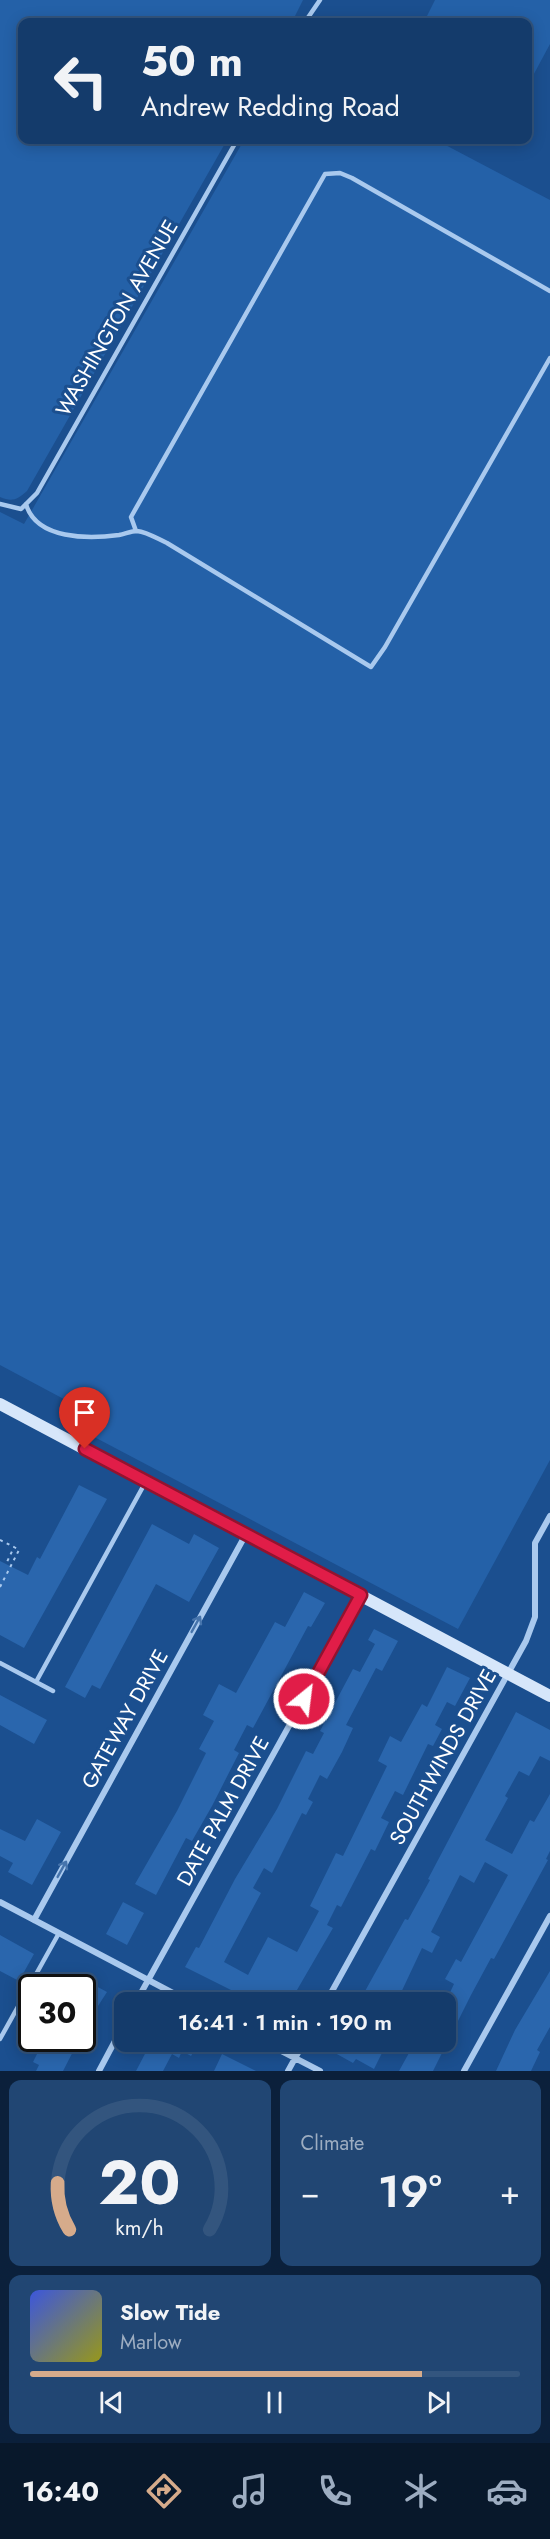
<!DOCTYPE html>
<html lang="en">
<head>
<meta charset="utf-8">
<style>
	:root { --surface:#143b6b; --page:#214673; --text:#f1f3f6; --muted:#9dadc1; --line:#33557e; --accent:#d6ab8b }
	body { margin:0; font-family:Jost,sans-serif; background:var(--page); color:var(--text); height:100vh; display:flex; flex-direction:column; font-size:22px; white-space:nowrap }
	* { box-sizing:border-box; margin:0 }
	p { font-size:20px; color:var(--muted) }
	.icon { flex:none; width:33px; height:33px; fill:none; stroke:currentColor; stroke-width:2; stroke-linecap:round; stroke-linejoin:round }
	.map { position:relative; height:2071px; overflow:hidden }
	.side { display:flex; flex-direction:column; gap:9px; padding:9px; background:#0b203b; flex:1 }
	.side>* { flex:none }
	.banner { position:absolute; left:18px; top:18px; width:514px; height:126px; border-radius:12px; box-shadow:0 3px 15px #0003,0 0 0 2px var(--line); background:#143b6b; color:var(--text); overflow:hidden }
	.speed { position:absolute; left:18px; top:1974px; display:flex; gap:12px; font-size:30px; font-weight:700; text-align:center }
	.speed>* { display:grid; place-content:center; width:78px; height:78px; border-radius:50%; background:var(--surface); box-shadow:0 3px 15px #0003,0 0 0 2px var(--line); line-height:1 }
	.speed .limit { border:3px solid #111; border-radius:9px; background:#fff; color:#111 }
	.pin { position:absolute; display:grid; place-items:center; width:51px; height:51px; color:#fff; margin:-62px -26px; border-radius:50% 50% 50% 0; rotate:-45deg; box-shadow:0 0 6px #0007 }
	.pin .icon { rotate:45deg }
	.me { position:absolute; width:66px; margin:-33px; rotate:29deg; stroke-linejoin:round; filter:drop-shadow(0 0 4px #0008) }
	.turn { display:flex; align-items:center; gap:21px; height:126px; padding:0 24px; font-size:27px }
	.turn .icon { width:78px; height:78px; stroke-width:2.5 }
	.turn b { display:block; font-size:42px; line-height:51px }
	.big { font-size:45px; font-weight:600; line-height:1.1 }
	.side .tile { flex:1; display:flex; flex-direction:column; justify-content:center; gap:9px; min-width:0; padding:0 21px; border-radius:12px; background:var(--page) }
	.side .dial { align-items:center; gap:0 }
	.dial svg { height:156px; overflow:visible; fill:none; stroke:var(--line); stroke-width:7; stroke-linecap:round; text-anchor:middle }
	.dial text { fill:var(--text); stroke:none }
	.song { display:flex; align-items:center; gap:18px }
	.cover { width:72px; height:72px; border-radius:9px; background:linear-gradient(135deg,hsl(230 70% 55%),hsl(60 70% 35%)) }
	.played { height:6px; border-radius:3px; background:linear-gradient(90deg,var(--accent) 80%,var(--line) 80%) }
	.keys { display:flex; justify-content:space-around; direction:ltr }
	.heat { display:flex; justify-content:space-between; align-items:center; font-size:33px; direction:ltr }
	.side .tiles { flex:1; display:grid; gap:9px; grid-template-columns:1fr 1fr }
	.tile:last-child { grid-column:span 2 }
	.trip { position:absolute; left:114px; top:1992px; width:342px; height:60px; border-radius:12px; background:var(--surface); box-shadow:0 3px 15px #0003,0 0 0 2px var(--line); font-weight:600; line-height:60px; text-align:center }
	.tabs { display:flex; height:96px; justify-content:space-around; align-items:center; background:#08182b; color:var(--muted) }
	.tabs .icon { width:42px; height:42px }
	.tabs .on { color:var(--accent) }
	.tabs b { font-size:27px; color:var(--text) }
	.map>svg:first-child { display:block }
</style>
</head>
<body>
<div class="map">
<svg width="550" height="2071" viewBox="0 0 550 2071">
	<rect width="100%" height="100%" fill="#1b4f8f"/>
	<path fill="#2461a8" d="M0 0H303L292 22H22V140H227L27 491C17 500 12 502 0 497Z
		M435 0H550V44L528 85V22H424Z
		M244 140H436L550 200V1460L458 1629 81 1430 90 1413 0 1365V512L24 524Z"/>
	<path fill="#2a66ad" d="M79 1485 107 1499 24 1648 0 1635V1561L28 1575 37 1557 40 1559Z
		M152 1524 189 1544 194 1534 219 1548 189 1602 156 1584 100 1689 92 1685 85 1698 65 1687Z
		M304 1592 325 1603 311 1627 308 1626 253 1728 247 1725 234 1750 239 1753 212 1806 192 1841 186 1838 156 1895 135 1884 177 1811 206 1753 199 1749 214 1721 203 1715 219 1684 236 1693 275 1622 285 1627Z
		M374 1629 398 1641 382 1671 376 1668 346 1725 353 1728 342 1752 327 1779 320 1775 308 1799 313 1802 306 1815 302 1813 272 1873 264 1868 253 1888 261 1893 224 1962 248 1975 268 1937 297 1952 319 1911 310 1906 336 1853 343 1856 387 1766 378 1761 390 1736 401 1742 422 1704 427 1707 447 1667 470 1678 455 1706 447 1702 435 1725 442 1729 433 1746 428 1744 403 1795 395 1791 381 1818 389 1822 375 1851 371 1849 341 1907 337 1905 327 1925 333 1928 290 2002H255L185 1967 196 1947 199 1948 235 1879 277 1809 306 1751 313 1754 324 1733 320 1731 353 1669 360 1672 375 1644 368 1640Z
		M0 1695 47 1720 34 1744 0 1725Z
		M516 1712 550 1730V1761L540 1756 529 1776 519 1771 505 1796 508 1798 485 1840 512 1854 530 1820 534 1822 550 1794V1851L546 1859 548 1860 494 1959 491 1958 471 1995 433 2071H399L415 2042H446V2001L454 1984 445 1979 456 1959 461 1962 508 1875 485 1862 474 1883 460 1875 431 1932 440 1937 432 1953 422 1948 398 1999 389 1994 385 2002H359L405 1919 408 1920 430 1880 428 1879Z
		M37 1819 61 1832 32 1885 8 1872 13 1863 0 1856V1829L25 1841Z
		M123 1902 144 1913 127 1945 106 1934Z
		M0 1935 34 1954 19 1981 0 1971Z
		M550 1971V2027L537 2050 540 2052 531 2071H496L515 2030Z
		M72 1973 107 1992 82 2031V1988H65Z
		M45 2038H80L63 2071H36L39 2065 33 2062Z
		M149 2042H199L191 2056 182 2051 179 2058 172 2054 163 2071H136L147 2050 152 2052 156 2045Z
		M341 2042H361L382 2053 374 2069 356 2059 353 2063 335 2053Z
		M222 2054 256 2071H214Z"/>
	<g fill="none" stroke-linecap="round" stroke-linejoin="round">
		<path stroke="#a9c9ee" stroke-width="2" stroke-dasharray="3 4.5" stroke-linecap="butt" d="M0 1540 14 1547
			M0 1587 19 1550 14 1547 6 1564"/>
		<path stroke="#a9c9ee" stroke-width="4.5" d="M305 22 320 0
			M0 504 21 509 37 493 237 140
			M26 504C36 540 89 539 119 535 125 534 131 531 137 531 147 532 158 539 167 543L371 667 385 647 550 358
			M136 531 131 517 325 174 340 173 352 178 550 291
			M0 1663 36 1682 145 1483
			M36 1682 53 1691
			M0 2039 59 1933"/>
		<path stroke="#a9c9ee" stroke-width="6" d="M0 1902 190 2002
			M34 1920 246 1534
			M136 2002 361 1596
			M326 2002 526 1641 535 1617V1543L550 1516
			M264 2042 320 2071
			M99 2071 124 2024
			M288 2071 304 2042
			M464 2071 550 1916"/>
		<path stroke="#d6e6fa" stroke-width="12" d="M0 1404 550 1696"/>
	</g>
	<defs><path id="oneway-shaft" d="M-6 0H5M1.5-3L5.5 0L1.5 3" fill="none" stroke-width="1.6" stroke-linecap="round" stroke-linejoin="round" transform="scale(1.5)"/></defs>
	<g stroke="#4674ac">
		<use href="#oneway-shaft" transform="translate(196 1624) rotate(-61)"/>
		<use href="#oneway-shaft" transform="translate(62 1869) rotate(-61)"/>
	</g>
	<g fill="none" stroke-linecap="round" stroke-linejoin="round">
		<g stroke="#92132f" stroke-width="15">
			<path id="route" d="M85 1449 361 1595 304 1699"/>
		</g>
		<use href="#route" stroke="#e11d48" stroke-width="10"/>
	</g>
	<g text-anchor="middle" stroke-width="6" stroke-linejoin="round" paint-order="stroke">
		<g font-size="21" fill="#fff" stroke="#1b4f8f">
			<text transform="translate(117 318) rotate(-60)" y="7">WASHINGTON AVENUE</text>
			<text transform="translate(125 1719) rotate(-61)" y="7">GATEWAY DRIVE</text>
			<text transform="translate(443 1757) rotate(-61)" y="7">SOUTHWINDS DRIVE</text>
			<text transform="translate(223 1811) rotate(-61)" y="7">DATE PALM DRIVE</text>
		</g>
	</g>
</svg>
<div class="speed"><div class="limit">30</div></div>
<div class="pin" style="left:85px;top:1449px;background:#d93025"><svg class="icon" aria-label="arrive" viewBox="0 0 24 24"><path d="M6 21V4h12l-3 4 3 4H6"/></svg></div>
<svg class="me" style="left:304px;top:1699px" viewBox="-20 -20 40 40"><circle r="17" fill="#e11d48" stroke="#fff" stroke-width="3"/><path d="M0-11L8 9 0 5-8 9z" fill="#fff"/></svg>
<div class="trip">16:41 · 1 min · 190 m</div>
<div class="banner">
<div class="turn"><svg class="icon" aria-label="left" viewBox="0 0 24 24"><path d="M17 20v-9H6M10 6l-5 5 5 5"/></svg><div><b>50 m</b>Andrew Redding Road</div></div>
</div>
</div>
<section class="side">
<div class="tiles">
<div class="tile dial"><svg viewBox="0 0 100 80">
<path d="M14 69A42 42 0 1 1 86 69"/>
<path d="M14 69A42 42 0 0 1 8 45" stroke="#d6ab8b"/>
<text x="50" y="56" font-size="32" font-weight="700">20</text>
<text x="50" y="72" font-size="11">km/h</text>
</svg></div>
<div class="tile"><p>Climate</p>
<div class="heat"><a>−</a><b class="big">19°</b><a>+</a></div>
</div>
<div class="tile">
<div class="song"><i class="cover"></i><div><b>Slow Tide</b><p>Marlow</p></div></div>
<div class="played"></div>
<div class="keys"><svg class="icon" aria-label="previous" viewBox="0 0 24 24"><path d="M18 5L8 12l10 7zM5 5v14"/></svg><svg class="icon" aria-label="pause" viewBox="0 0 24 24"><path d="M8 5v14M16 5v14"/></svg><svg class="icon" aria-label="next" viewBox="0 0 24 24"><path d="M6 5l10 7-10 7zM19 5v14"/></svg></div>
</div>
</div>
</section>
<nav class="tabs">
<b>16:40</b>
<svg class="icon on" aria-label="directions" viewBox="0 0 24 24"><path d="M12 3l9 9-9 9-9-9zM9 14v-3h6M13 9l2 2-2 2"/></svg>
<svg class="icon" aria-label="music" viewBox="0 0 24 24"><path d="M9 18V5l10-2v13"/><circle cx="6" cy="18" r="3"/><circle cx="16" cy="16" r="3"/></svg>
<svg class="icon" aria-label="phone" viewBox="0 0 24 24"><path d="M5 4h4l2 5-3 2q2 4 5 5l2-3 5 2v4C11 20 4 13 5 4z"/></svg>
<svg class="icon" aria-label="climate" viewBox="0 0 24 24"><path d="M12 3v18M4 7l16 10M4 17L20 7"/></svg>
<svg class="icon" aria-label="car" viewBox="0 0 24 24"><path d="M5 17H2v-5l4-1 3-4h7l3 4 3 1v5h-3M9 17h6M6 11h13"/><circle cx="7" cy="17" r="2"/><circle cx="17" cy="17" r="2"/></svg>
</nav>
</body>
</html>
